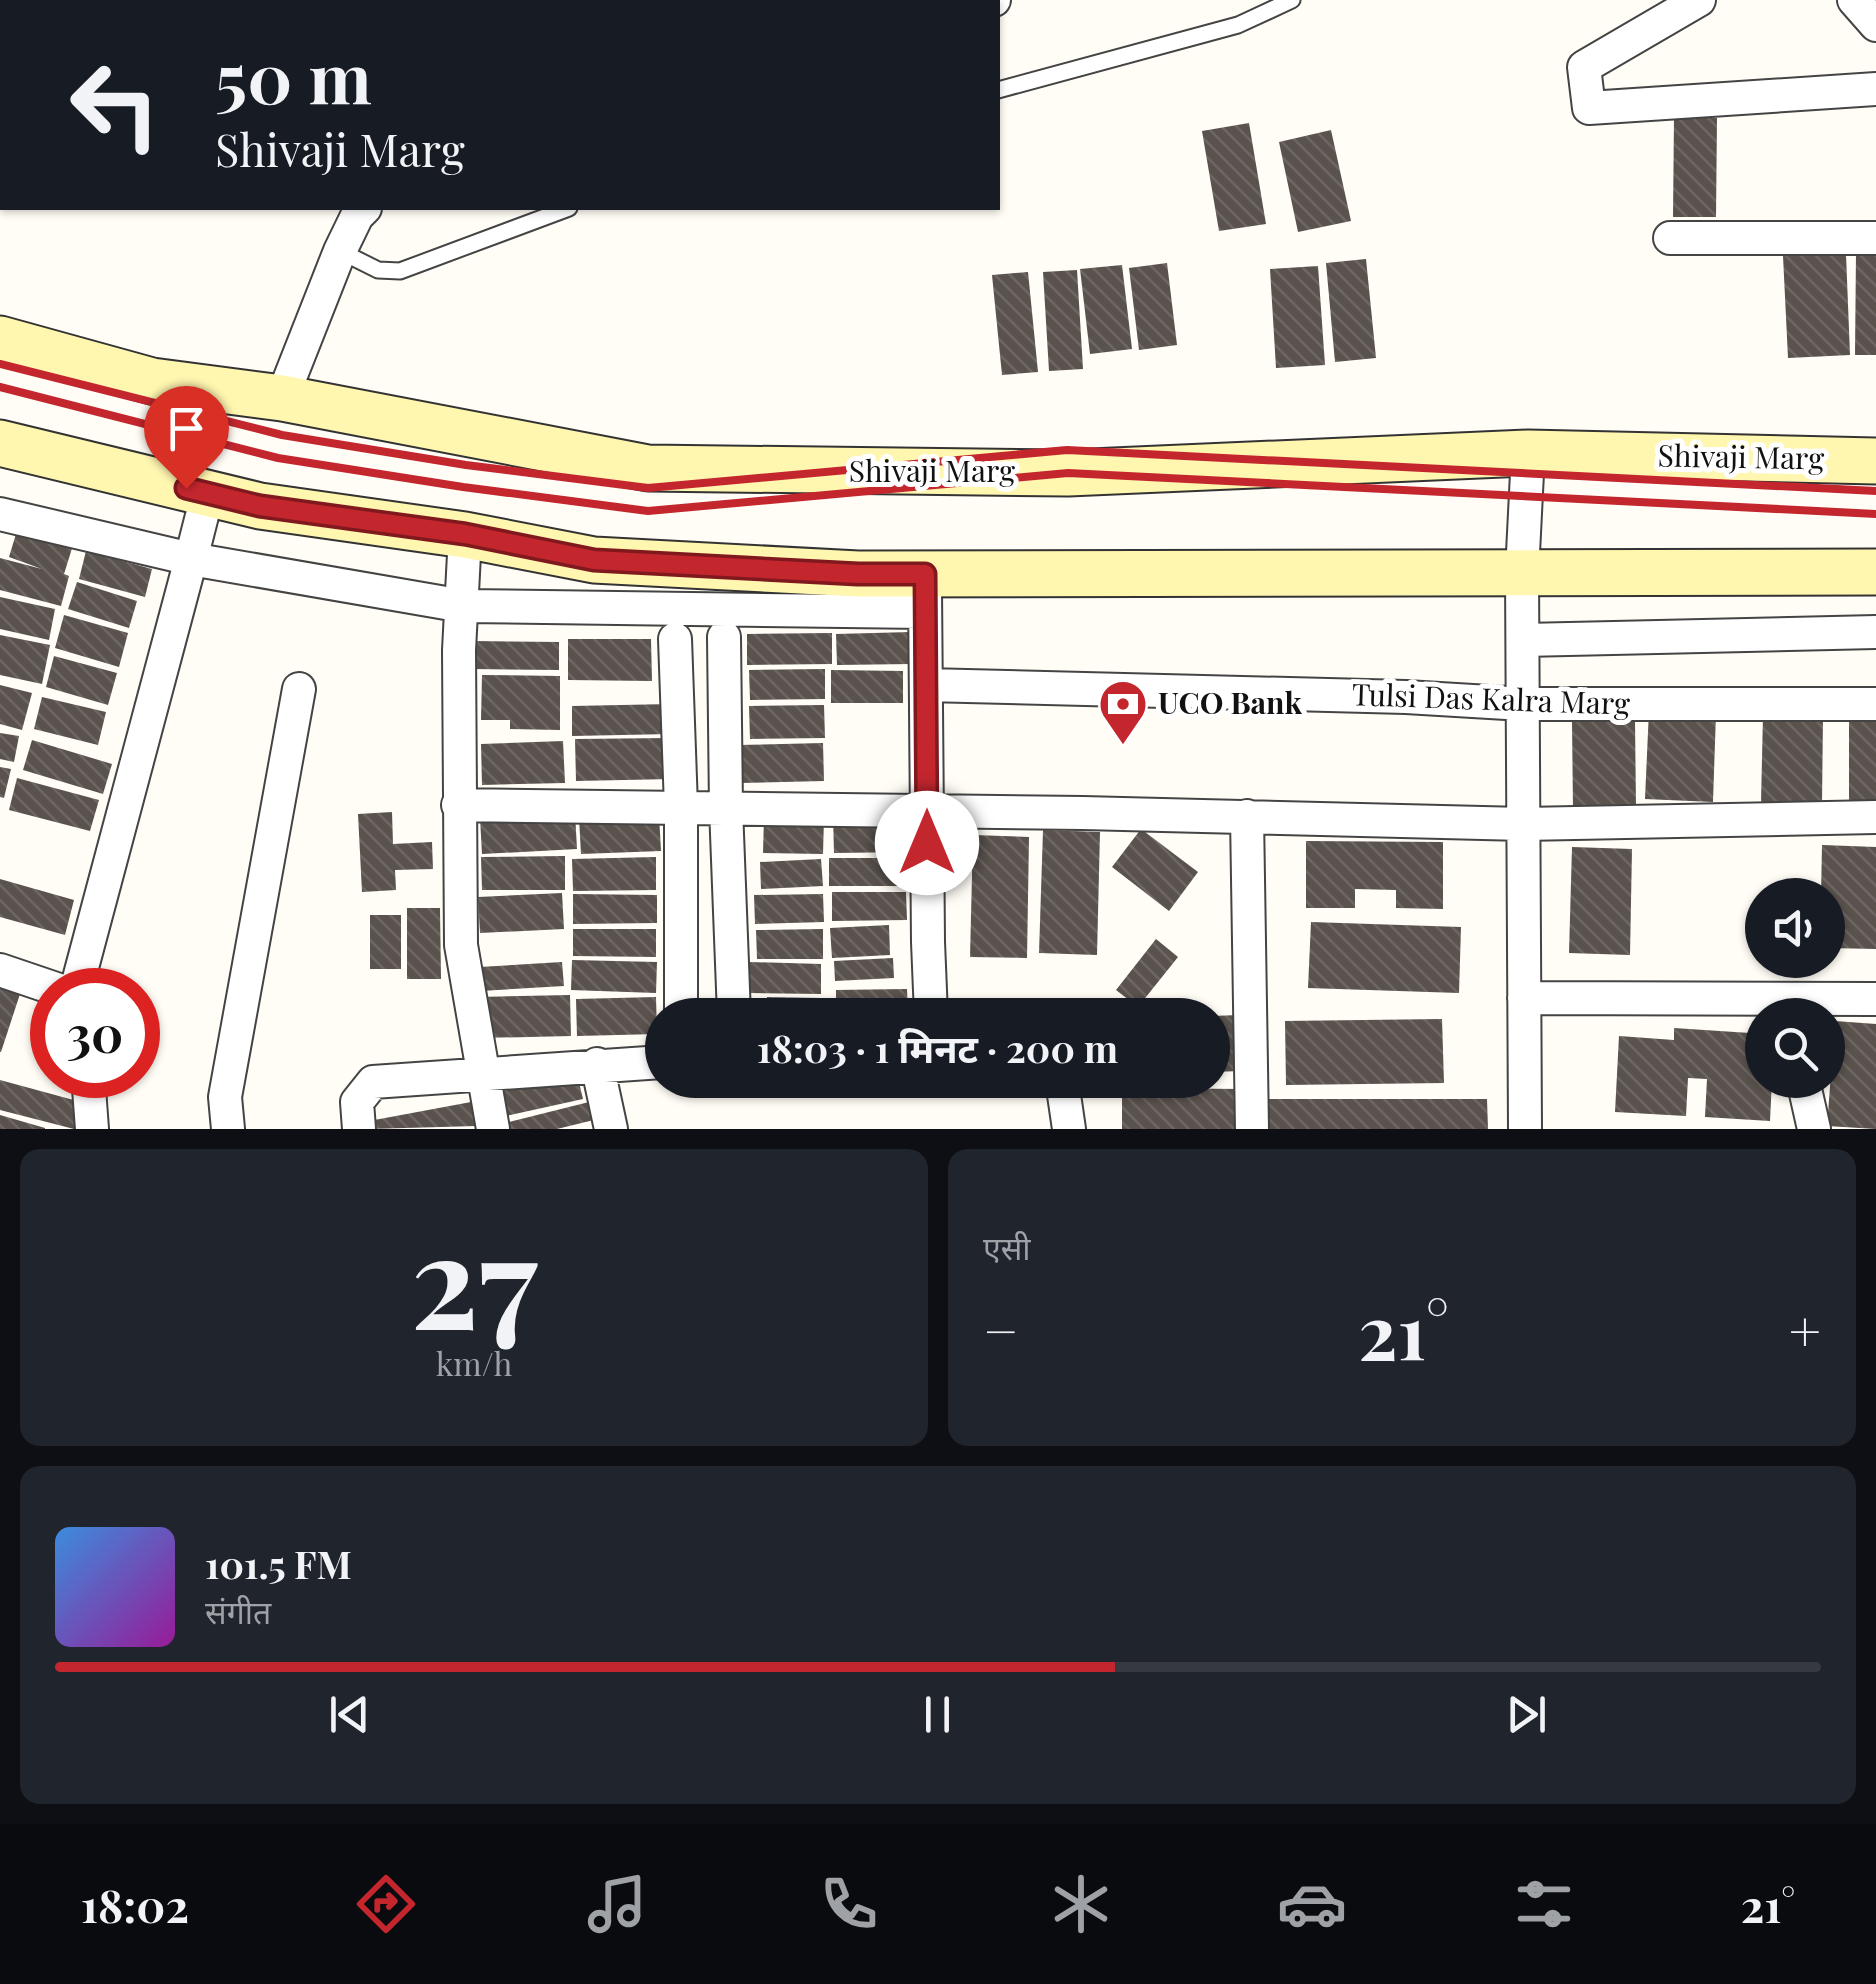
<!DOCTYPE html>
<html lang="hi">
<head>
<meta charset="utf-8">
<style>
	:root { --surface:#171b24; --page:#20242c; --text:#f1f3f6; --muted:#9ea1a6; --line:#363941; --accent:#c4262e }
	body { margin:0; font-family:"Playfair Display","Noto Sans Devanagari",serif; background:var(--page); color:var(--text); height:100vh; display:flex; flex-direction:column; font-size:38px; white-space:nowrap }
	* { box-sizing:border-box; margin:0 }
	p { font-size:32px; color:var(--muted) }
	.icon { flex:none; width:55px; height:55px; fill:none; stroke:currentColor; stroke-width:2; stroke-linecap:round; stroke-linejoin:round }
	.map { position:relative; height:1129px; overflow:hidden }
	.details { display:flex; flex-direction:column; gap:20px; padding:20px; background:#0d0f14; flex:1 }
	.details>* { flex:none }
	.guide { position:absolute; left:0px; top:0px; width:1000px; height:210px; box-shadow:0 2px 8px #0004; background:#171b24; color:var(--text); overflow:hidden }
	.fabs { position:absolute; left:1745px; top:878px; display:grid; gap:20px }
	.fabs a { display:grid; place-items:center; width:100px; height:100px; border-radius:50%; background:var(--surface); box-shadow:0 2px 8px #0004; font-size:50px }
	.speed { position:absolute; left:30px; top:968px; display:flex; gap:20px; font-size:50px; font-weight:700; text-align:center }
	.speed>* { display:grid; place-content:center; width:130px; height:130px; border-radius:50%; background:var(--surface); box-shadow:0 2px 8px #0004; line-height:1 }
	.speed .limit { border:15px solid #d22; background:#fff; color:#111 }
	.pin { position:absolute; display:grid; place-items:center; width:85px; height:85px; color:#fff; margin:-102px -42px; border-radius:50% 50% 50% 0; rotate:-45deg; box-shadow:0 0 10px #0007 }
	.pin .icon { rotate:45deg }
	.me { position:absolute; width:110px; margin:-55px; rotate:0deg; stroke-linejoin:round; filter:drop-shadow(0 0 8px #0008) }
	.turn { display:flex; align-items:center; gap:35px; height:210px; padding:0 50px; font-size:45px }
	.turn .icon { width:130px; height:130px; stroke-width:2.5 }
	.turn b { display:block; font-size:70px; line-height:85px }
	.big { font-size:75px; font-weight:700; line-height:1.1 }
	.details .tile { flex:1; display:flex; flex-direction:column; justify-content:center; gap:15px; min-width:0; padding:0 35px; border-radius:20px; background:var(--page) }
	.details .dial { align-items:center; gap:0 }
	.dial b { font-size:130px; line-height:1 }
	.song { display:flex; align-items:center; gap:30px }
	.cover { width:120px; height:120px; border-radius:15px; background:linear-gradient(135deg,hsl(210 70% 55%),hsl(300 70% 35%)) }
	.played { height:10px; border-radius:5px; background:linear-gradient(90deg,var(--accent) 60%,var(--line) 60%) }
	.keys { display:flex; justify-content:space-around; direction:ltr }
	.heat { display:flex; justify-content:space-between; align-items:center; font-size:55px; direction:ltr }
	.details .tiles { flex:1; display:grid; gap:20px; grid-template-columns:1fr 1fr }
	.tile:last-child { grid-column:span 2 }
	.trip { position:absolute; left:645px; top:998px; width:585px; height:100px; border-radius:50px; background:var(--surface); box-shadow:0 2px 8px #0004; font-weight:700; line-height:100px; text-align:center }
	.menu { display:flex; height:160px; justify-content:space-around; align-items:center; background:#090b0e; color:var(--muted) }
	.menu .icon { width:70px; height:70px }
	.menu .current { color:var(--accent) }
	.menu b { font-size:45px; color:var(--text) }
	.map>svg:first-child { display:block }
</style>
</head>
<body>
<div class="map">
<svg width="1876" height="1129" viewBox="0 0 1876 1129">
	<defs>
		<pattern id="building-back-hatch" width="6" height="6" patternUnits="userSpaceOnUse" patternTransform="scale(2.5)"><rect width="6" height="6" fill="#5a524d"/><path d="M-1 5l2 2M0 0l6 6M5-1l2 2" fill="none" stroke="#6d6662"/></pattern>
	</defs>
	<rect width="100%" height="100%" fill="#fffdf5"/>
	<path fill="url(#building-back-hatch)" d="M1674 117 1717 118 1716 217H1673Z
		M1249 123 1266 224 1219 231 1202 131Z
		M1331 130 1351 221 1298 232 1279 142Z
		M1856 253H1876V355H1855Z
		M1846 254 1850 355 1788 358 1783 256Z
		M1366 259 1376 358 1335 362 1326 263Z
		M1167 263 1177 345 1139 350 1129 268Z
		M1122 265 1132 349 1090 354 1080 269Z
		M1318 266 1325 365 1276 368 1270 269Z
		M1077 270 1083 369 1049 371 1043 272Z
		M1028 272 1038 372 1002 375 992 275Z
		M19 524 74 542 64 574 69 576 61 606 0 590V558L42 569 9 557Z
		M86 551 152 569 145 597 79 579Z
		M77 582 137 601 129 628 68 609Z
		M0 597 55 609 49 640 0 629Z
		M64 615 128 633 119 667 55 648Z
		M911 632V664L837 665 836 634Z
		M832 633V664L747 665V634Z
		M0 635 50 645 42 684 0 675Z
		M568 639H651L652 681 568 680Z
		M474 641 559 642V670L474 669Z
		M54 656 117 673 108 705 46 687Z
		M825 669V699L750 700 749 670Z
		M831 670 903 671V703H831Z
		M482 675 560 676V730L510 729V720H481Z
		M0 685 32 693 22 730 0 724Z
		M42 697 106 712 98 745 34 729Z
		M671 704V734L572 736V706Z
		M824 705 825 738 750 739 749 706Z
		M1649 710 1716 713 1713 802 1645 799Z
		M1763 715 1823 717 1822 804 1761 803Z
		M1849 715H1876V805H1849Z
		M1635 721 1636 808 1573 809 1572 722Z
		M0 733 19 736 14 762 0 759Z
		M670 738 672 779 576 781 575 739Z
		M32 740 112 764 103 794 23 770Z
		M563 741 565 783 482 785 481 744Z
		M823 743 824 781 739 783 738 745Z
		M0 767 11 769 4 798 0 797Z
		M17 778 99 800 90 831 9 810Z
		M392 812 393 844 432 842 433 869 395 870 396 890 362 892 358 814Z
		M575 813 577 849 482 854 480 818Z
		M659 815 661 851 581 854 579 818Z
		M910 815V852L834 853 833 816Z
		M764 817 824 818 823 854 763 853Z
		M1141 829 1198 872 1169 911 1112 867Z
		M1043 830 1100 832 1097 955 1039 953Z
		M973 835 1029 837 1027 958 970 957Z
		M1306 841 1443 842V909L1396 908V890L1355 889V908H1306Z
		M1822 845 1876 847V949L1828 948V895H1821Z
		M1572 847 1632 849 1630 955 1569 953Z
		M565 856V890H482L481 857Z
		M656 857V890L573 891 572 859Z
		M829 858H905V886H829Z
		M821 859 823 886 761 889 760 862Z
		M0 879 74 900 65 935 0 917Z
		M832 892H906L907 920 832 921Z
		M562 893 564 929 480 933 478 897Z
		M573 894 657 895V923L573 924Z
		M823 894 824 922 755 924 754 895Z
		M407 908H440L441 979H407Z
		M370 915H401V969H370Z
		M1311 922 1461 927 1459 993 1308 988Z
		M889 925 890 955 832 958 830 928Z
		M573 929H656V957L573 956Z
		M823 929V959H757L756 930Z
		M1156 939 1178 957 1138 1007 1116 990Z
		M893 958 894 978 835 981 834 961Z
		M572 960 657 962 656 993 571 990Z
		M562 962 564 986 481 991 479 967Z
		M750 962 821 964V994L749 993Z
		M0 987 20 994 1 1052H0Z
		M907 989 908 1015H836V990Z
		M570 995 571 1036 480 1038 479 997Z
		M656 997 657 1034 577 1036 576 999Z
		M767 997 820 998V1015H767Z
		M1239 1015 1241 1071 1212 1072V1016Z
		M1442 1019 1444 1083 1286 1085 1285 1021Z
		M1835 1021 1876 1024V1129L1827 1126Z
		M1674 1028 1750 1033 1749 1050 1762 1051V1080H1772L1770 1121 1705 1117 1707 1079 1688 1078 1686 1116 1615 1112 1619 1036 1674 1040Z
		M577 1074 583 1099 497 1118 491 1094Z
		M0 1080 81 1102 74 1129 0 1110Z
		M1122 1088 1244 1089 1243 1129H1122Z
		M601 1099 606 1117 557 1129H494L493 1126Z
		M1268 1099H1487L1488 1129H1268Z
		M471 1102 476 1126 370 1129 369 1121Z
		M0 1115 45 1128V1129H0Z"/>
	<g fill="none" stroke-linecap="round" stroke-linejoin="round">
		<g stroke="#444" stroke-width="19">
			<path id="service" d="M998 90 1238 25 1292 0
				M340 251 378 270 400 271 569 208"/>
		</g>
		<g stroke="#444" stroke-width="36">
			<path id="minor" d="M288 0 289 2
				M415 0V2
				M536 0V2
				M666 0 667 2
				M773 0 774 2
				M883 0 884 2
				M1699 0 1584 67 1589 108 1876 89
				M1854 0 1876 25
				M985 2 994 0
				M1670 238H1876
				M282 398 340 251 357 216 365 208
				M0 514 191 559 208 492
				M465 535 459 650 461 945 493 1129
				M925 590 928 942 931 1015
				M724 637 726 808 734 1015
				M675 639 681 807V1015
				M1523 640 1876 632
				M926 685 1406 697 1523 704H1876
				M458 805 1083 813 1523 824 1876 817
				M1247 816 1252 1129
				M0 970 59 990
				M76 990 191 559 463 606 925 612
				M1524 998 1876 999
				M597 1064 611 1129
				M88 1075 92 1129
				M1055 1080 1063 1088 1069 1129
				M1803 1080 1814 1129
				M228 1129 225 1097 299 689
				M359 1129 357 1102 373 1082 662 1062
				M1525 1129 1522 573 1528 453"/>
		</g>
		<g stroke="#333" stroke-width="49">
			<path id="secondary" d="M0 339 152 381 282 398 648 468 1068 473 1528 453 1876 461
				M0 443 260 506 465 535 594 560 858 574 1876 572"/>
		</g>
		<use href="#service" stroke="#fff" stroke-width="15"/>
		<use href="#minor" stroke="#fff" stroke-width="32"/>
		<use href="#secondary" stroke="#fff6b0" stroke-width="45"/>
		<path stroke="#c4262e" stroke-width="8" d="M0 364 282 435 466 465 648 488 1067 450 1876 491
			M0 387 278 458 463 487 648 511 1068 473 1876 514"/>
	</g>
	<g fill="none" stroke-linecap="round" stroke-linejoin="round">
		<g stroke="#7f191e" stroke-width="25">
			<path id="route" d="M186 488 260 506 465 534 594 560 858 574H925L927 843"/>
		</g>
		<use href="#route" stroke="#c4262e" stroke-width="18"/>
	</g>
	<defs>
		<g id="bank-pin" transform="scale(2.5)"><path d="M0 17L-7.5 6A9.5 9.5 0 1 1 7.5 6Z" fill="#c4262e" stroke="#fff"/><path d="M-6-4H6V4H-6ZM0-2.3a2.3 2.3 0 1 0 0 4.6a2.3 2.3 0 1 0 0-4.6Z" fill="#fff"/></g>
	</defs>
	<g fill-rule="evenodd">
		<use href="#bank-pin" x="1123" y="704"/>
	</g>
	<g text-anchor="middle" stroke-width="10" stroke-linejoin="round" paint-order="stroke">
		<g font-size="30" fill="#111" stroke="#fff">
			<text transform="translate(1741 458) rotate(1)" y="10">Shivaji Marg</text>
			<text x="932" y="482">Shivaji Marg</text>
			<text transform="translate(1491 700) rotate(2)" y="10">Tulsi Das Kalra Marg</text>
		</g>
		<g font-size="30" font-weight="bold" fill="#111" stroke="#fff" text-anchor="start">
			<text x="1158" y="714">UCO Bank</text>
		</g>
	</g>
</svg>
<div class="fabs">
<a><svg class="icon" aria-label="sound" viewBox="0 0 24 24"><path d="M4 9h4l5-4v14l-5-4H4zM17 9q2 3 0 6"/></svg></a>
<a><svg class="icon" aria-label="search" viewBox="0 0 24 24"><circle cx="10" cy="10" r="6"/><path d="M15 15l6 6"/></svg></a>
</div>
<div class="speed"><div class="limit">30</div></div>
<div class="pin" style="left:186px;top:488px;background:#d93025"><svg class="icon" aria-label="arrive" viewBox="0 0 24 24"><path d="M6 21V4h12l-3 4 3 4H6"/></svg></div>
<svg class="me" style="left:927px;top:843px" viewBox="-20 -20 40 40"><circle r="19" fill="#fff"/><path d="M0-13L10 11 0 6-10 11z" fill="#c4262e"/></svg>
<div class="trip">18:03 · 1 मिनट · 200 m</div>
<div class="guide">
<div class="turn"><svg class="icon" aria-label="left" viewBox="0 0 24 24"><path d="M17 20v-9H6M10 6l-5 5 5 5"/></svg><div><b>50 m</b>Shivaji Marg</div></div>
</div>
</div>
<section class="details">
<div class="tiles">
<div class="tile dial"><b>27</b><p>km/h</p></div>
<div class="tile"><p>एसी</p>
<div class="heat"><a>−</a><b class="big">21°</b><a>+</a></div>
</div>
<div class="tile">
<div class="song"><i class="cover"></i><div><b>101.5 FM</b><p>संगीत</p></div></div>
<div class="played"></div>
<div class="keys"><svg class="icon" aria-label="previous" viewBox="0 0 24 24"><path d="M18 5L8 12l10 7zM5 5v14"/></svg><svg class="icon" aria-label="pause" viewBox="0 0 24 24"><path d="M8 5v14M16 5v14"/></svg><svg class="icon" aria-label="next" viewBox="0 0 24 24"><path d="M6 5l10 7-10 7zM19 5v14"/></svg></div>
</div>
</div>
</section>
<nav class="menu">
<b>18:02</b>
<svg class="icon current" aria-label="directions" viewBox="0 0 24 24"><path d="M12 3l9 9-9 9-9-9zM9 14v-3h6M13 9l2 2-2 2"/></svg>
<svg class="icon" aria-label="music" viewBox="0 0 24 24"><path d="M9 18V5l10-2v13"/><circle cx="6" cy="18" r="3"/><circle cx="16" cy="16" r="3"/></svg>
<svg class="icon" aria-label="phone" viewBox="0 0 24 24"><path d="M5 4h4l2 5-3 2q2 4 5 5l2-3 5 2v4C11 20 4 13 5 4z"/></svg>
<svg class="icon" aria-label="climate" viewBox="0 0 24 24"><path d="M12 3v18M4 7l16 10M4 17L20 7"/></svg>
<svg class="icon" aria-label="car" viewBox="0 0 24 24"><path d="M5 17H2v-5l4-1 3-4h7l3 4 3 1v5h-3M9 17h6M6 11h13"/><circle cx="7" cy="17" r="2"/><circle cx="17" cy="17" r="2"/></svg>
<svg class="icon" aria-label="filters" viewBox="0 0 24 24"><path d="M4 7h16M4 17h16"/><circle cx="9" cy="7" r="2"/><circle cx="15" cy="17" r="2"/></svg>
<b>21°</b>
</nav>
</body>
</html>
